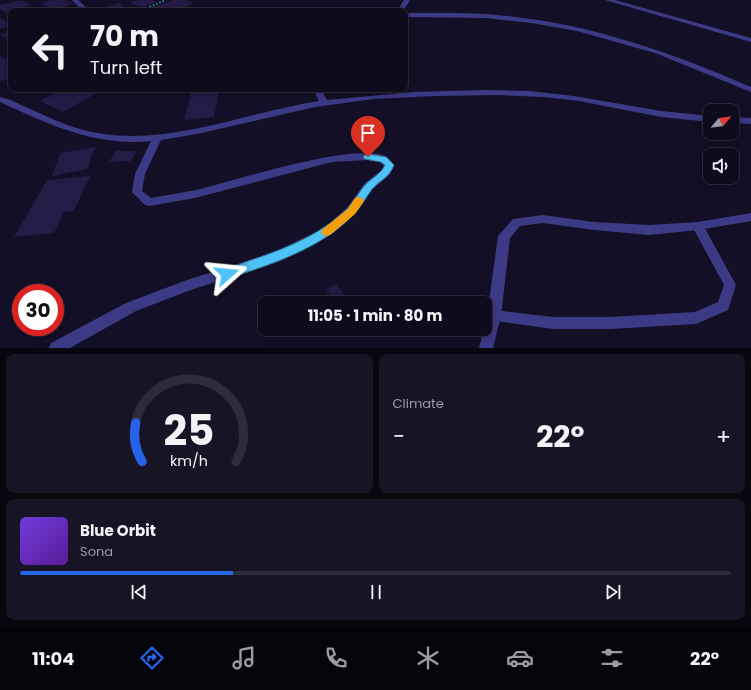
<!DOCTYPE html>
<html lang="en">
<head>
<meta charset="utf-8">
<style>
	:root { --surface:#0e0b1c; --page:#171425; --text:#f1f3f6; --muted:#9b9ba3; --line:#2e2b3b; --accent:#2563eb }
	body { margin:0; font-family:Poppins,sans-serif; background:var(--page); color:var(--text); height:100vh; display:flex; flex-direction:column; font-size:15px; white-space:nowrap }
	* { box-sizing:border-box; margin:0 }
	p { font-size:13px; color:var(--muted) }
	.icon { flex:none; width:22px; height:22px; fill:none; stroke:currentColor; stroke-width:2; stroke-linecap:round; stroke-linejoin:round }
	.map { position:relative; height:348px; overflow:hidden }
	.drawer { display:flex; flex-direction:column; gap:6px; padding:6px; background:#08060f; flex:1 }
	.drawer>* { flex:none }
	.banner { position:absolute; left:8px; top:8px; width:400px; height:84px; border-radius:8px; box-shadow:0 2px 10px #0003,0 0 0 1px var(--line); background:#0e0b1c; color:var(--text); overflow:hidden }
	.needle { width:26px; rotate:61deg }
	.controls { position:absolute; left:703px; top:104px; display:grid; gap:8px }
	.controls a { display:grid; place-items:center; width:36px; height:36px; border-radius:8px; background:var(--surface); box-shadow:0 2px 10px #0003,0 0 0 1px var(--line); font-size:20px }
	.speed { position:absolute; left:12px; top:284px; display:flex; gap:8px; font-size:20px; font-weight:700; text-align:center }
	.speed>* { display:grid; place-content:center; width:52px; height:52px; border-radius:50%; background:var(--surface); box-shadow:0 2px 10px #0003,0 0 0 1px var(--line); line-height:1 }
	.speed .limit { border:6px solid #d22; background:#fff; color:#111 }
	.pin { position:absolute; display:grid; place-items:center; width:34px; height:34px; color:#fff; margin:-41px -17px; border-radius:50% 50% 50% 0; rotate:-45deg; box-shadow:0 0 4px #0007 }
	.pin .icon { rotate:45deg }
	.me { position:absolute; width:44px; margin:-22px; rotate:72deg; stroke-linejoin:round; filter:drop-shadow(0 0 3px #0008) }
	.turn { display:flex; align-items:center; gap:14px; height:84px; padding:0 16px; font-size:18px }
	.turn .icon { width:52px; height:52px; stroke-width:2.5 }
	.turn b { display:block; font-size:28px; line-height:34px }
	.big { font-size:30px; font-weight:700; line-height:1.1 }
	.drawer .widget { flex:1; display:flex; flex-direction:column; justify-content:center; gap:6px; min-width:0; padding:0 14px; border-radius:8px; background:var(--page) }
	.drawer .dial { align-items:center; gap:0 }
	.dial svg { height:104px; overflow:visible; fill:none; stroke:var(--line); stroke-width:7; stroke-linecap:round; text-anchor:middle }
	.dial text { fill:var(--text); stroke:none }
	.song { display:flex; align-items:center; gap:12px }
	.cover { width:48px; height:48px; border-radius:6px; background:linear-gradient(135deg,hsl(260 70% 55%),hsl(270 70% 35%)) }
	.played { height:4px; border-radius:2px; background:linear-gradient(90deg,var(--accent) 30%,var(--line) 30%) }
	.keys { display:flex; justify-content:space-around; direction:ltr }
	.heat { display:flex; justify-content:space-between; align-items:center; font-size:22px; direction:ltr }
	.drawer .tiles { flex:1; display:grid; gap:6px; grid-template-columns:1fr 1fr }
	.widget:last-child { grid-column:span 2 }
	.trip { position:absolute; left:258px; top:296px; width:234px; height:40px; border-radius:8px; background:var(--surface); box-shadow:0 2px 10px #0003,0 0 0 1px var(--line); font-weight:700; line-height:40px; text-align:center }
	.tabs { display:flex; height:64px; justify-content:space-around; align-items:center; background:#06040b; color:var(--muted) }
	.tabs .icon { width:28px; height:28px }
	.tabs .selected { color:var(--accent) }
	.tabs b { font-size:18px; color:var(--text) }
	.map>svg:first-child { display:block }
</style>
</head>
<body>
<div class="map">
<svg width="751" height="348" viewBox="0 0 751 348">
	<rect width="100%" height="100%" fill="#130f26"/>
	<path fill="#241b47" d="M22 0 30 5 6 13 0 9V5Z
		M51 0H64L73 3 56 10 40 4Z
		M138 0H152L157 2 142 8 130 3Z
		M172 0H186L193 3 177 11 145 10Z
		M118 3 123 5 121 6 130 11H96Z
		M0 18 11 24V25L0 29Z
		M11 31V40L0 35Z
		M0 56 11 61V77L2 81 0 80Z
		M62 89H104L63 112 40 101Z
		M219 91 214 117 184 120 191 93Z
		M96 147 92 153 88 169 52 176 60 153Z
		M116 151H137L131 161 109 162Z
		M90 176 74 211 64 212 54 233 14 237 47 180Z
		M336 284 349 301 346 303H336L326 290Z"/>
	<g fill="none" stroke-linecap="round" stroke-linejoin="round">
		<path stroke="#2fb8b0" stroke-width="1.5" stroke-dasharray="1.5 2" stroke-linecap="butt" d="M140 11 166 0"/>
		<path fill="#3d3a85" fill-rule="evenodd" d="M605 0H615L751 38V42Z
			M698 222 702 223 736 285 728 310 696 324 610 329H553L489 320 487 316 489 312 494 310 553 317H610L695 312 718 302 724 285 692 226 694 223Z"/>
		<path fill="#3d3a85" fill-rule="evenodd" d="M72 0H78L90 11H83Z
			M404 0H410L403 11H397Z
			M405 13C439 13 474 12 508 16 594 25 672 53 751 87V92L655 53 577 31 531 23 486 18 405 17Z
			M313 89H321L327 100 414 92 484 90 529 91 574 96 661 111 710 116V122L661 117 579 101 544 97 499 95 434 96 374 99 315 107 197 134 161 140 145 174 142 191 151 198C166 195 181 193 196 190 234 181 354 142 385 156 389 158 392 162 394 165L390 174 373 189 355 214 332 234 283 260 188 291 136 311 70 348H49L51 343 126 303 187 280 275 252 324 228 347 208 365 183 382 170 384 166 380 162 368 160 332 162 195 198 149 206 145 205 132 192 135 174 151 141C96 147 48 124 0 102V97C10 99 19 104 28 108 50 118 73 129 97 133 172 146 246 112 319 101Z
			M732 117 751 118V124L732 123Z
			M751 213V221L698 230 649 235 594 230 543 223 520 226 510 238 501 316 493 348H479L487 316 498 236 513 219 543 215 594 222 649 225 698 222Z"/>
	</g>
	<path fill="#4fc3f7" stroke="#337fa1" d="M368 154 386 157 394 165C389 178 381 179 372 189 366 197 361 207 354 214 321 249 271 264 227 279L223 277 222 274 223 270C267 254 312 243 347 209 354 202 359 192 365 185 372 178 381 174 385 165L381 162 365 159 363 157 365 155Z"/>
	<path fill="#f59e0b" d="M359 197 362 198 364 201 355 214 330 235 326 236 323 235 321 232 323 229 348 209 355 198Z"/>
</svg>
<div class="controls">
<a><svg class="needle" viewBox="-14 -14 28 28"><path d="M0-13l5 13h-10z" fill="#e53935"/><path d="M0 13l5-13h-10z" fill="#9b9ba3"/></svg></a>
<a><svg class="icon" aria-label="sound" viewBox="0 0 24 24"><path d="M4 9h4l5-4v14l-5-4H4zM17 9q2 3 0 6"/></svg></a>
</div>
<div class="speed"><div class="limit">30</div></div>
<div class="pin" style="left:368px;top:157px;background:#d93025"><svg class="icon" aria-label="arrive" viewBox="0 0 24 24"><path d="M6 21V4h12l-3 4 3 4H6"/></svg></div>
<svg class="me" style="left:227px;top:274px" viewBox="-20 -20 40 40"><path d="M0-17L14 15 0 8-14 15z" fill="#4fc3f7" stroke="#fff" stroke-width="4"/></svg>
<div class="trip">11:05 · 1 min · 80 m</div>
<div class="banner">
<div class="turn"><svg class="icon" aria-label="left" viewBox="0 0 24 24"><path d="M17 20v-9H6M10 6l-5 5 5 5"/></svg><div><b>70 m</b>Turn left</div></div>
</div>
</div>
<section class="drawer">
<div class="tiles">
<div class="widget dial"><svg viewBox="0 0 100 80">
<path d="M14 69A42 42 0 1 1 86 69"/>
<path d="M14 69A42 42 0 0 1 9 39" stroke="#2563eb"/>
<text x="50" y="56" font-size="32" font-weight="700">25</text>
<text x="50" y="72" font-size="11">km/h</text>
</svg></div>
<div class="widget"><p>Climate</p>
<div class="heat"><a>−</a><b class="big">22°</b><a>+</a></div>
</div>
<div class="widget">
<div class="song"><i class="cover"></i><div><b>Blue Orbit</b><p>Sona</p></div></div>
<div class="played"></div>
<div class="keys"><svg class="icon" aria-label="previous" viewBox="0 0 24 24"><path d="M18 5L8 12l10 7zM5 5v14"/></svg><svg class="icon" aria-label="pause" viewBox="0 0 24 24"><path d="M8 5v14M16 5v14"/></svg><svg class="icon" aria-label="next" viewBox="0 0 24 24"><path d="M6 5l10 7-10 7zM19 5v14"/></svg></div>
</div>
</div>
</section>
<nav class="tabs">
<b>11:04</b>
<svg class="icon selected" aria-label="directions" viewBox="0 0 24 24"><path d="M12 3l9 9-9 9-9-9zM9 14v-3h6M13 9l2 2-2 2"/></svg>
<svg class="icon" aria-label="music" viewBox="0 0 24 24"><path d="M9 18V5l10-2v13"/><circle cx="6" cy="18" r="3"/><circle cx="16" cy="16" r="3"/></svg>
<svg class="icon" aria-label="phone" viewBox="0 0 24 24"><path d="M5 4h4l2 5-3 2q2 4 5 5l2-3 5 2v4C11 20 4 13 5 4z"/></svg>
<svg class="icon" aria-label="climate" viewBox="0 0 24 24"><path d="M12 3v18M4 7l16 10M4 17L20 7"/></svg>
<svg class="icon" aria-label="car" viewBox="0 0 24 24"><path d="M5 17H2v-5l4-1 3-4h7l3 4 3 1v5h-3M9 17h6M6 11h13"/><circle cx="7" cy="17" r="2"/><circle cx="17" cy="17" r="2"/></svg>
<svg class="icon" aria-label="filters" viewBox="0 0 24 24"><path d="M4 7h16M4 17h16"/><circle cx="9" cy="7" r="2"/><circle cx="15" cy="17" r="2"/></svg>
<b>22°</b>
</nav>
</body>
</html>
